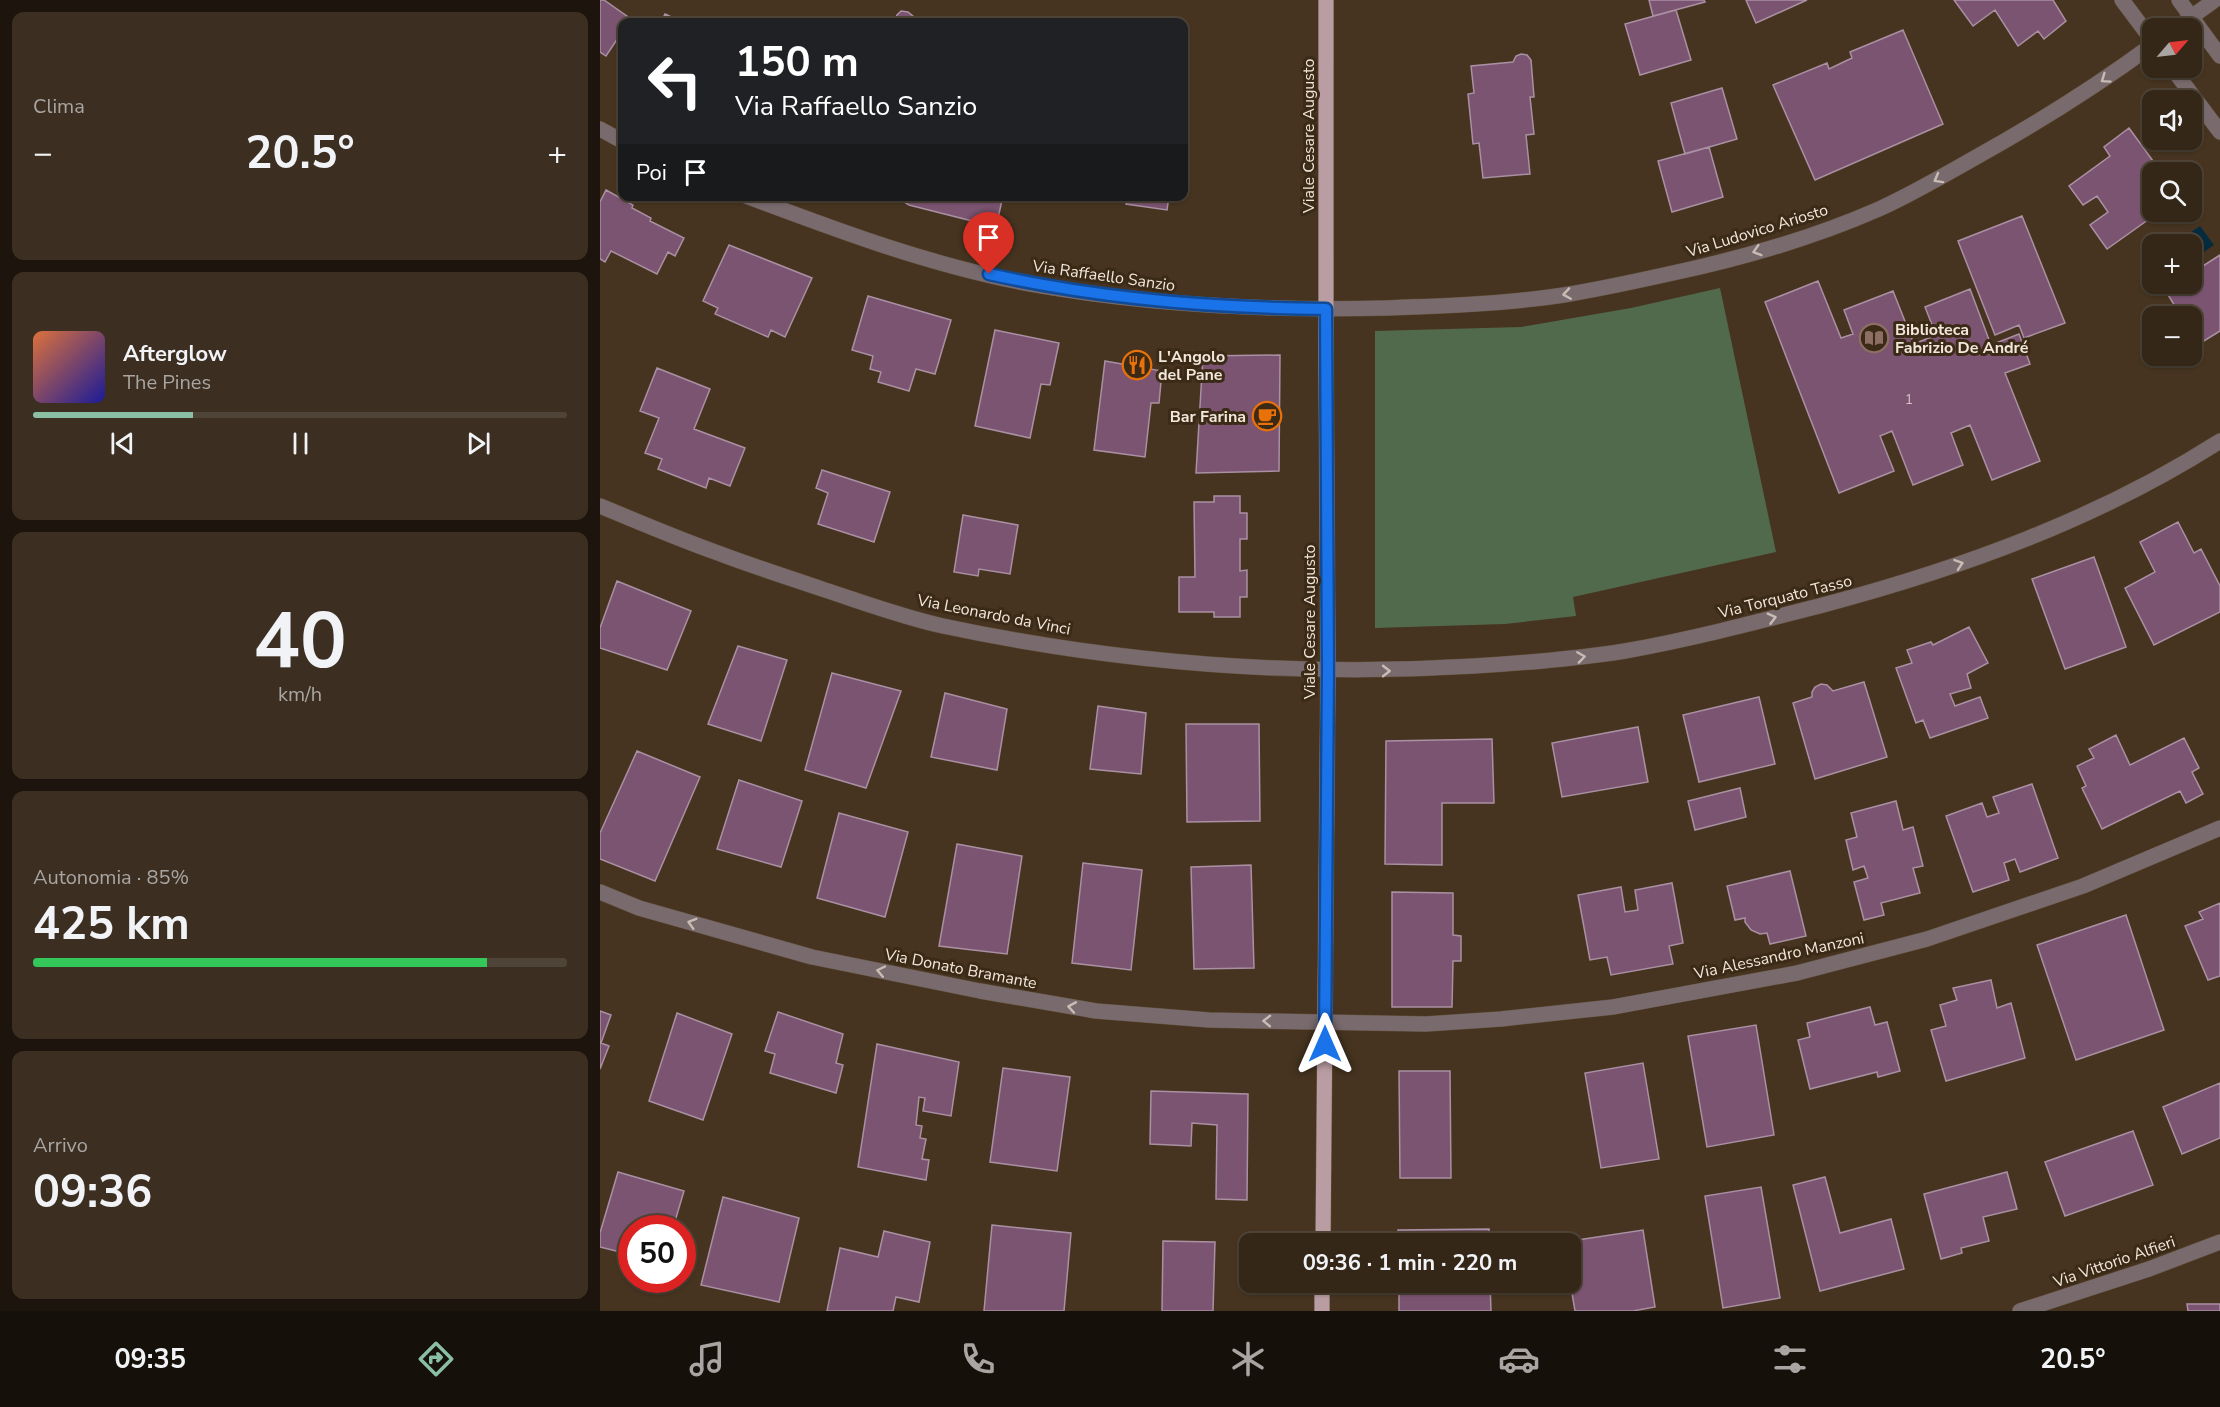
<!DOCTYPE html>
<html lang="it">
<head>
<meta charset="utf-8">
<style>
	:root { --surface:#342718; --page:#3c2f21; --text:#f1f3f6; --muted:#a9a5a2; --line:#4e4437; --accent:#8abfa5 }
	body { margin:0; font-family:"Nunito Sans",sans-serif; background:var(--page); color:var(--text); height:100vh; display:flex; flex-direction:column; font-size:22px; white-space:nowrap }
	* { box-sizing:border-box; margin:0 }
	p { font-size:20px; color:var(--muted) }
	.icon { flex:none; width:33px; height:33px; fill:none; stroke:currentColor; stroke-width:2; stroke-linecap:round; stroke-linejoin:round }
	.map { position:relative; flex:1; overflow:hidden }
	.drawer { display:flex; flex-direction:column; gap:12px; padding:12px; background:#1d150d; width:600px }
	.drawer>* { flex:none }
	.banner { position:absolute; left:18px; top:18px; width:570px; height:183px; border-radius:12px; box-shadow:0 2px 4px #0004,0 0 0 2px var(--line); background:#202124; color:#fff; overflow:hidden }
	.needle { width:39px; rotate:62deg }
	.fabs { position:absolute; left:1542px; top:18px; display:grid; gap:12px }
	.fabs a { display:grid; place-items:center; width:60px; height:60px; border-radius:12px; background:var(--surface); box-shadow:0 2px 4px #0004,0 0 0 2px var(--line); font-size:30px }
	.speed { position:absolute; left:18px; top:1215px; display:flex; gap:12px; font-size:30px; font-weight:700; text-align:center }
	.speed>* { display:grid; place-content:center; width:78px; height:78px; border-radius:50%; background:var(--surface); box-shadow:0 2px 4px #0004,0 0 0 2px var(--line); line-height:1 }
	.speed .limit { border:9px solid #d22; background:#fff; color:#111 }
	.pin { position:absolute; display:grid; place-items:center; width:51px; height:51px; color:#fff; margin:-62px -26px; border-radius:50% 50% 50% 0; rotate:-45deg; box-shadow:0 0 6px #0007 }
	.pin .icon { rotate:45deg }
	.me { position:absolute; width:66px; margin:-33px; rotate:0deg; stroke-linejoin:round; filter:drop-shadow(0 0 4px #0008) }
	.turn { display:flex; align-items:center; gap:21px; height:126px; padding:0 18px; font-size:27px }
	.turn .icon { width:78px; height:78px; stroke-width:2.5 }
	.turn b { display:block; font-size:42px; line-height:51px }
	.then { display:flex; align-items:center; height:57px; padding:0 18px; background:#0003; gap:12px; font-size:22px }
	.big { font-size:45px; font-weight:700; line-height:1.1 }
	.drawer .card { flex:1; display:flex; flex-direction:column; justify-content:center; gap:9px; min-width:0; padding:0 21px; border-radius:12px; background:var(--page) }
	.drawer .dial { align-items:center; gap:0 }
	.dial b { font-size:78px; line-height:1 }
	.song { display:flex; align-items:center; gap:18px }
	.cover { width:72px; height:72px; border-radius:9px; background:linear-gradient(135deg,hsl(20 70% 55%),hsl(240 70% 35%)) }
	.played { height:6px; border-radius:3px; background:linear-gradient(90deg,var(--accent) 30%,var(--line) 30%) }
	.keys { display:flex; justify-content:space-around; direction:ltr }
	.heat { display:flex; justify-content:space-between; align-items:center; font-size:33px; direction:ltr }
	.charge { height:9px; border-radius:4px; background:linear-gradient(90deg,#34c759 85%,var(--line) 0) }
	.trip { position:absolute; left:639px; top:1233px; width:342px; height:60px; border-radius:12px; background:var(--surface); box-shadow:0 2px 4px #0004,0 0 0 2px var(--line); font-weight:700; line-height:60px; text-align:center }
	.menu { display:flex; height:96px; justify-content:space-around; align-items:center; background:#15100a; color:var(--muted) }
	.menu .icon { width:42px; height:42px }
	.menu .on { color:var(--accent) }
	.menu b { font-size:27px; color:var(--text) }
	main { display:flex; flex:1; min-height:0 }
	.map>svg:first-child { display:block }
</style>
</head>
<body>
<main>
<section class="drawer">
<div class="card"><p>Clima</p>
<div class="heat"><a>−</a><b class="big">20.5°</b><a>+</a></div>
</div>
<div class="card">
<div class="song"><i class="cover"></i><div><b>Afterglow</b><p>The Pines</p></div></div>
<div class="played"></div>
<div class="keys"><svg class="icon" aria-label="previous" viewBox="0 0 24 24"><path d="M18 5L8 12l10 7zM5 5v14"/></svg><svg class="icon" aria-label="pause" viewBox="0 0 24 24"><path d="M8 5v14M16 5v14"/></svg><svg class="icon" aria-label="next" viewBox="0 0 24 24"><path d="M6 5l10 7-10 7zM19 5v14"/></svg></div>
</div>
<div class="card dial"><b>40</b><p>km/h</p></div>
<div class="card"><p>Autonomia · 85%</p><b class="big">425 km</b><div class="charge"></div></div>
<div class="card"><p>Arrivo</p><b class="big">09:36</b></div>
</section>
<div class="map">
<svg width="1620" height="1311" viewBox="0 0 1620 1311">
	<rect width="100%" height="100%" fill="#463420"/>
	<path fill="#526a4c" d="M1120 288 1176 552 973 597 976 616 905 624 775 628V331L921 327 1031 308Z"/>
	<path fill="#052b3e" d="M1600 226 1614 245 1592 260V244H1573Z"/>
	<path fill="#7b5471" stroke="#aa90a3" stroke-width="1.5" d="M0 0H4L31 19 29 22H22V32L6 56 0 52Z
		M1049 0H1104L1105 2 1053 16Z
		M1146 0H1207L1156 23Z
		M1354 0H1453L1466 21 1444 39 1438 31 1418 46 1395 10 1373 26Z
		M1076 10 1091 60 1040 75 1025 24Z
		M301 11 308 12 314 17 313 22H294L297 15Z
		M65 14 82 22H61Z
		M1303 30 1343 124 1215 180 1173 85 1227 63 1229 69 1252 58 1250 52Z
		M921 54 927 55 931 60 934 97H930L934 134 926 135 930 174 883 178 879 143 873 144 868 94 874 93 871 66 913 62 916 56Z
		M584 63 589 64 584 93 588 94 584 124Z
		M1122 88 1137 139 1085 154 1071 103Z
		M1529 128 1561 172H1552V212H1559L1507 249 1490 225 1508 212 1497 196 1483 205 1469 186 1510 156 1504 147Z
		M1109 147 1123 197 1072 212 1058 161Z
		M6 190 33 205 32 208 51 218 50 221 84 238 75 256 68 252 57 274 11 251 5 262 0 259V202Z
		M300 196H403L396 227 309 205 301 200Z
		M527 196H569L567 210 526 204Z
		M1422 216 1465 323 1424 338 1419 325 1395 335 1358 241Z
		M129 245 212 278 185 337 171 330 168 337 115 314 118 308 103 301Z
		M1620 255V331L1599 344 1592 332V316H1581L1565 290 1575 284H1592V273Z
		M1218 281 1241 338 1253 334 1244 310 1293 291 1314 344 1336 335 1325 307 1370 289 1391 345 1419 334 1430 364 1405 373 1440 461 1392 480 1370 425 1351 433 1363 465 1313 485 1292 431 1280 436 1294 471 1239 493 1165 302Z
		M268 296 351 320 335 374 316 369 309 391 278 382 281 372 270 369 273 356 252 350Z
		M395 330 459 343 450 385 441 384 430 438 375 426Z
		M680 355 679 471 596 473 603 356Z
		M505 361 562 371 559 403H551L545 457 494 450Z
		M57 368 110 389 94 429 145 448 130 486 109 478 106 488 58 469 62 459 45 453 59 418 40 411Z
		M222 470 290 492 274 542 218 524 228 493 216 488Z
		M614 496H640V513H647V539H640V571L647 570V597H640V617H614V612H579V577H595L594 502H614Z
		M363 515 418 525 410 574 379 569 378 576 354 572Z
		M1578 522 1594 553 1601 549 1620 586V612L1554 645 1525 588 1555 572 1540 542Z
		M1494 557 1526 647 1465 669 1432 579Z
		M17 581 91 611 67 670 0 648V628Z
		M1369 627 1388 663 1367 674 1371 688 1350 694 1355 706 1380 697 1388 718 1330 738 1323 720 1316 723 1296 668 1312 663 1307 650 1331 642 1333 645Z
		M138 646 187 660 161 741 108 724Z
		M232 673 301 691 266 788 205 770Z
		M1264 682 1287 757 1215 779 1193 703 1212 697V692L1215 687 1221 684 1227 685 1233 691Z
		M345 693 407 709 397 770 331 757Z
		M1159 697 1175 764 1099 782 1083 715Z
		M498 706 546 713 541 774 490 769Z
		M586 724H659L660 821 587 822Z
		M1038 727 1048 782 962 797 952 743Z
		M1516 735 1530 765 1584 738 1599 768 1592 772 1603 794 1586 803 1580 791 1502 829 1482 788 1486 786 1477 766 1494 758 1489 749Z
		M892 739 894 803H842V865L785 864 786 741Z
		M37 751 100 777 55 881 0 859V833Z
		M139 780 202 801 181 867 117 849Z
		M1432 784 1458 858 1420 872 1415 859 1404 863 1409 880 1373 892 1346 816 1382 803 1387 817 1399 813 1393 797Z
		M1140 788 1146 817 1095 830 1088 801Z
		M1296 801 1303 830 1313 827 1323 866 1313 868 1320 893 1281 903 1284 915 1264 920 1254 882 1268 878 1264 866 1253 870 1246 840 1257 837 1251 813Z
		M239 813 308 832 285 917 217 898Z
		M357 844 422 856 407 954 339 946Z
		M483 863 542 870 531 970 472 963Z
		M651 865 654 968 594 969 591 867Z
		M1190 871 1206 936 1170 944 1167 933 1160 934 1151 930 1145 922V918L1135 920 1127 886Z
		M1072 883 1083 943 1069 946 1073 964 1011 975 1007 957 990 960 978 895 1021 887 1025 912 1038 910 1035 890Z
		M792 892 853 893V935L861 936V961H853L852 1007H792Z
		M1620 903V976L1608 980 1585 926 1603 919 1599 912Z
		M1526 915 1564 1030 1476 1060 1437 945Z
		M1391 980 1397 1008 1411 1003 1425 1058 1346 1081 1331 1030 1346 1026 1340 1005 1357 1000 1353 988Z
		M1270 1007 1275 1025 1287 1022 1300 1071 1278 1077 1277 1072 1210 1089 1198 1040 1210 1037 1207 1023Z
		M0 1011 11 1015 1 1043 9 1046 0 1069Z
		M178 1012 243 1034 236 1063 243 1065 236 1093 170 1073 175 1054 165 1051Z
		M77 1013 132 1034 103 1120 49 1101Z
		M1156 1025 1174 1135 1107 1147 1088 1036Z
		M277 1044 359 1062 351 1116 323 1111 325 1098 319 1097 316 1125 322 1126 320 1138 326 1139 322 1159 329 1160 326 1180 258 1167Z
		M1043 1063 1059 1159 1001 1168 985 1073Z
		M403 1068 470 1077 457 1171 390 1162Z
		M799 1071H850L851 1178H800Z
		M1620 1083V1138L1582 1154 1563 1107Z
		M551 1091 648 1094 647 1200 616 1199 617 1125 592 1123 591 1146 550 1144Z
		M1533 1131 1553 1185 1465 1216 1445 1162Z
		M18 1172 84 1191 73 1228H32V1255L0 1247V1233Z
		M1407 1172 1417 1209 1383 1217 1389 1241 1361 1248 1362 1253 1341 1259 1324 1194Z
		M1225 1177 1240 1233 1291 1219 1304 1269 1220 1291 1193 1185Z
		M1161 1187 1180 1298 1123 1308 1105 1196Z
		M123 1197 199 1218 179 1302 101 1285Z
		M392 1225 471 1233 464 1311H384Z
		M889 1229V1244H798V1230Z
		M1043 1230 1055 1307 1033 1311H975L970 1282V1244L964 1242Z
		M284 1231 330 1242 319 1302 296 1297 293 1311H227L240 1248 278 1257Z
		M563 1241 615 1242 613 1311H562Z
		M799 1282H890L891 1311H799Z
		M1587 1304H1620V1311H1588Z"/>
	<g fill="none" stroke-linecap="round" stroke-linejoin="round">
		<g stroke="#62513e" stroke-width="16">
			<path id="minor" d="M1522 0 1552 40
				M1579 0 1620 56
				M1576 28 1615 0
				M1572 68 1620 132
				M0 129 22 141
				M146 196C239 231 332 266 430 284 547 305 667 311 786 308 845 306 905 304 964 295 1000 289 1037 281 1073 273 1143 258 1213 238 1279 209 1310 195 1341 177 1371 160 1434 125 1494 88 1552 45
				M0 506C39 522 78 539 118 553 152 566 187 577 222 589 262 602 302 617 343 626 517 663 696 677 874 666 924 663 975 659 1025 651 1092 639 1157 622 1223 605 1362 568 1498 519 1620 441
				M0 892 39 908 212 957 380 991 496 1011 609 1020 826 1024 901 1019 1013 1007 1197 973 1327 939 1483 886 1620 828
				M1420 1311 1549 1269 1620 1242"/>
		</g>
		<g stroke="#62513e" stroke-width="16">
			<path id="major" d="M723 1244 728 669 726 350V0
				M722 1311V1282"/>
		</g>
		<use href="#minor" stroke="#796b6d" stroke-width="15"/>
		<use href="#major" stroke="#b99da2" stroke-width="15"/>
	</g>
	<defs><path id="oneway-chevron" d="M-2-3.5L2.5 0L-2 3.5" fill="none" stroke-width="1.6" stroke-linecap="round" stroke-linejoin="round" transform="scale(1.5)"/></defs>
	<g stroke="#c8bcb4">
		<use href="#oneway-chevron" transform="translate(1505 79) rotate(145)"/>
		<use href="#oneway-chevron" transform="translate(1338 179) rotate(151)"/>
		<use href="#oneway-chevron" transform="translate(1157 251) rotate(163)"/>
		<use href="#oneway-chevron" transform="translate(967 294) rotate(171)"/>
		<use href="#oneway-chevron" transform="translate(1359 564) rotate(-19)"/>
		<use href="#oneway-chevron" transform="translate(1172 618) rotate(-15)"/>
		<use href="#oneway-chevron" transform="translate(981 657) rotate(-8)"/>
		<use href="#oneway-chevron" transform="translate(786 671)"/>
		<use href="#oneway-chevron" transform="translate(92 923) rotate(-164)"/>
		<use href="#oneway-chevron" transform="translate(281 971) rotate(-168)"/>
		<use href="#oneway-chevron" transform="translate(472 1007) rotate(-170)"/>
		<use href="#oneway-chevron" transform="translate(667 1021) rotate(-179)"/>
	</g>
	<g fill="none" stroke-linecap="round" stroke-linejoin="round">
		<g stroke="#114b97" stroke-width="15">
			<path id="route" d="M389 274C500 299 613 308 726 309L728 669 725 1044"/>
		</g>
		<use href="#route" stroke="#1a73e8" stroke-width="10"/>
	</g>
	<defs>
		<g id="library-ring" transform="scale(1.5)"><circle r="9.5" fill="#3b2a16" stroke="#8d6e63" stroke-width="1.5"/><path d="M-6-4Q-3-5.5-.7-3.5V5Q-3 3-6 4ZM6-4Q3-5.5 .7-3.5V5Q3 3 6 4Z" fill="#8d6e63"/></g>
		<g id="restaurant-ring" transform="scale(1.5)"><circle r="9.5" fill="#3b2a16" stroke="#e8710a" stroke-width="1.5"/><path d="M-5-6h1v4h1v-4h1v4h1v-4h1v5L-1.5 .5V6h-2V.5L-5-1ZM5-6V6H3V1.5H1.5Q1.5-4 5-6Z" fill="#e8710a"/></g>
		<g id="cafe-ring" transform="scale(1.5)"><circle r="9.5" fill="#3b2a16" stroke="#e8710a" stroke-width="1.5"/><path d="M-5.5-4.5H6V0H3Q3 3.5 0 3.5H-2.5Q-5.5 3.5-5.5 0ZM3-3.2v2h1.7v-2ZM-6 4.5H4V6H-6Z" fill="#e8710a"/></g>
	</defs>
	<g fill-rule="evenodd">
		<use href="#library-ring" x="1274" y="338"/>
		<use href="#restaurant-ring" x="537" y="365"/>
		<use href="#cafe-ring" x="667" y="416"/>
	</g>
	<g text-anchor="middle" stroke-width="6" stroke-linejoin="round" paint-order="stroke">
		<g font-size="14" fill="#d4c2c0">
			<text x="1309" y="404">1</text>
		</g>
		<g font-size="16" fill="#f2e7db" stroke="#3b2a16">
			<text transform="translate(708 136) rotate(-90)" y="6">Viale Cesare Augusto</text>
			<text transform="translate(1157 230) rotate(-17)" y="6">Via Ludovico Ariosto</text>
			<text transform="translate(504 275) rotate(8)" y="6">Via Raffaello Sanzio</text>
			<text transform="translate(1185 596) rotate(-14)" y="6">Via Torquato Tasso</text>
			<text transform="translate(394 614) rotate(11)" y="6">Via Leonardo da Vinci</text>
			<text transform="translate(709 622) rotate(-90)" y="6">Viale Cesare Augusto</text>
			<text transform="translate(1179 955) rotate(-12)" y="6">Via Alessandro Manzoni</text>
			<text transform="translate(361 968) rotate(11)" y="6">Via Donato Bramante</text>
			<text transform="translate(1514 1261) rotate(-19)" y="6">Via Vittorio Alfieri</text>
		</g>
		<g font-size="16" font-weight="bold" fill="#f2e7db" stroke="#3b2a16" text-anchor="start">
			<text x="1295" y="335">Biblioteca<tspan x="1295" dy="18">Fabrizio De André</tspan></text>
			<text x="558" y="362">L'Angolo<tspan x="558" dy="18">del Pane</tspan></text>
			<text x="646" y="422" text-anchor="end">Bar Farina</text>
		</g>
	</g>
</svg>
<div class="fabs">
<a><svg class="needle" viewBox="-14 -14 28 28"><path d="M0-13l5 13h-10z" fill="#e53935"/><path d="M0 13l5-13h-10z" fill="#a9a5a2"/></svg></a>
<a><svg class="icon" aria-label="sound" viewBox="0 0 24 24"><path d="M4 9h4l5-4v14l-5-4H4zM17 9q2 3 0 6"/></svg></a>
<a><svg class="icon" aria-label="search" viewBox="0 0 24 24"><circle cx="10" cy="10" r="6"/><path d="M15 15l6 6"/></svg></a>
<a>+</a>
<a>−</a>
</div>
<div class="speed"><div class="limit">50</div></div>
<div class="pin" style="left:389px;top:274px;background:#d93025"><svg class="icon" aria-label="arrive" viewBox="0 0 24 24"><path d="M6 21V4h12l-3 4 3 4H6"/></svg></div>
<svg class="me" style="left:725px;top:1044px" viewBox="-20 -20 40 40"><path d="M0-17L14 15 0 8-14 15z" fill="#1a73e8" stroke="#fff" stroke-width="4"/></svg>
<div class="trip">09:36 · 1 min · 220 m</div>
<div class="banner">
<div class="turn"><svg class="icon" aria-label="left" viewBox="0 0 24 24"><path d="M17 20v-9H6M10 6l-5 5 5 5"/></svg><div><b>150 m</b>Via Raffaello Sanzio</div></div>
<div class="then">Poi<svg class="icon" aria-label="arrive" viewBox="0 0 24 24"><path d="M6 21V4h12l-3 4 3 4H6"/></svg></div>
</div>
</div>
</main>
<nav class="menu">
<b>09:35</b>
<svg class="icon on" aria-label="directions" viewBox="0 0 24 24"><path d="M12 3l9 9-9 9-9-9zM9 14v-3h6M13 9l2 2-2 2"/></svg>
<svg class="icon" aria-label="music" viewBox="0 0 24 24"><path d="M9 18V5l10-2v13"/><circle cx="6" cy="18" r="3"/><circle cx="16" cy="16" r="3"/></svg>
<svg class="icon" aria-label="phone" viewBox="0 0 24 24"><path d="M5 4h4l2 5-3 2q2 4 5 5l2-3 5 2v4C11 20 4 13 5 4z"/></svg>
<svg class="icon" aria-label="climate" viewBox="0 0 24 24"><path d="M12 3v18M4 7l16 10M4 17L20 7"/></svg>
<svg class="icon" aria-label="car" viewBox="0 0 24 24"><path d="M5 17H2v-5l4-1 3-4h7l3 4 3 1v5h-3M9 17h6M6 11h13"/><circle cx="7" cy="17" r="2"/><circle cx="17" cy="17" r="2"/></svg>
<svg class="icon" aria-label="filters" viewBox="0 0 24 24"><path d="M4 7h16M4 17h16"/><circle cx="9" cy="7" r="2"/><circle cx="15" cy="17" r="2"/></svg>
<b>20.5°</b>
</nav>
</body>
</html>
